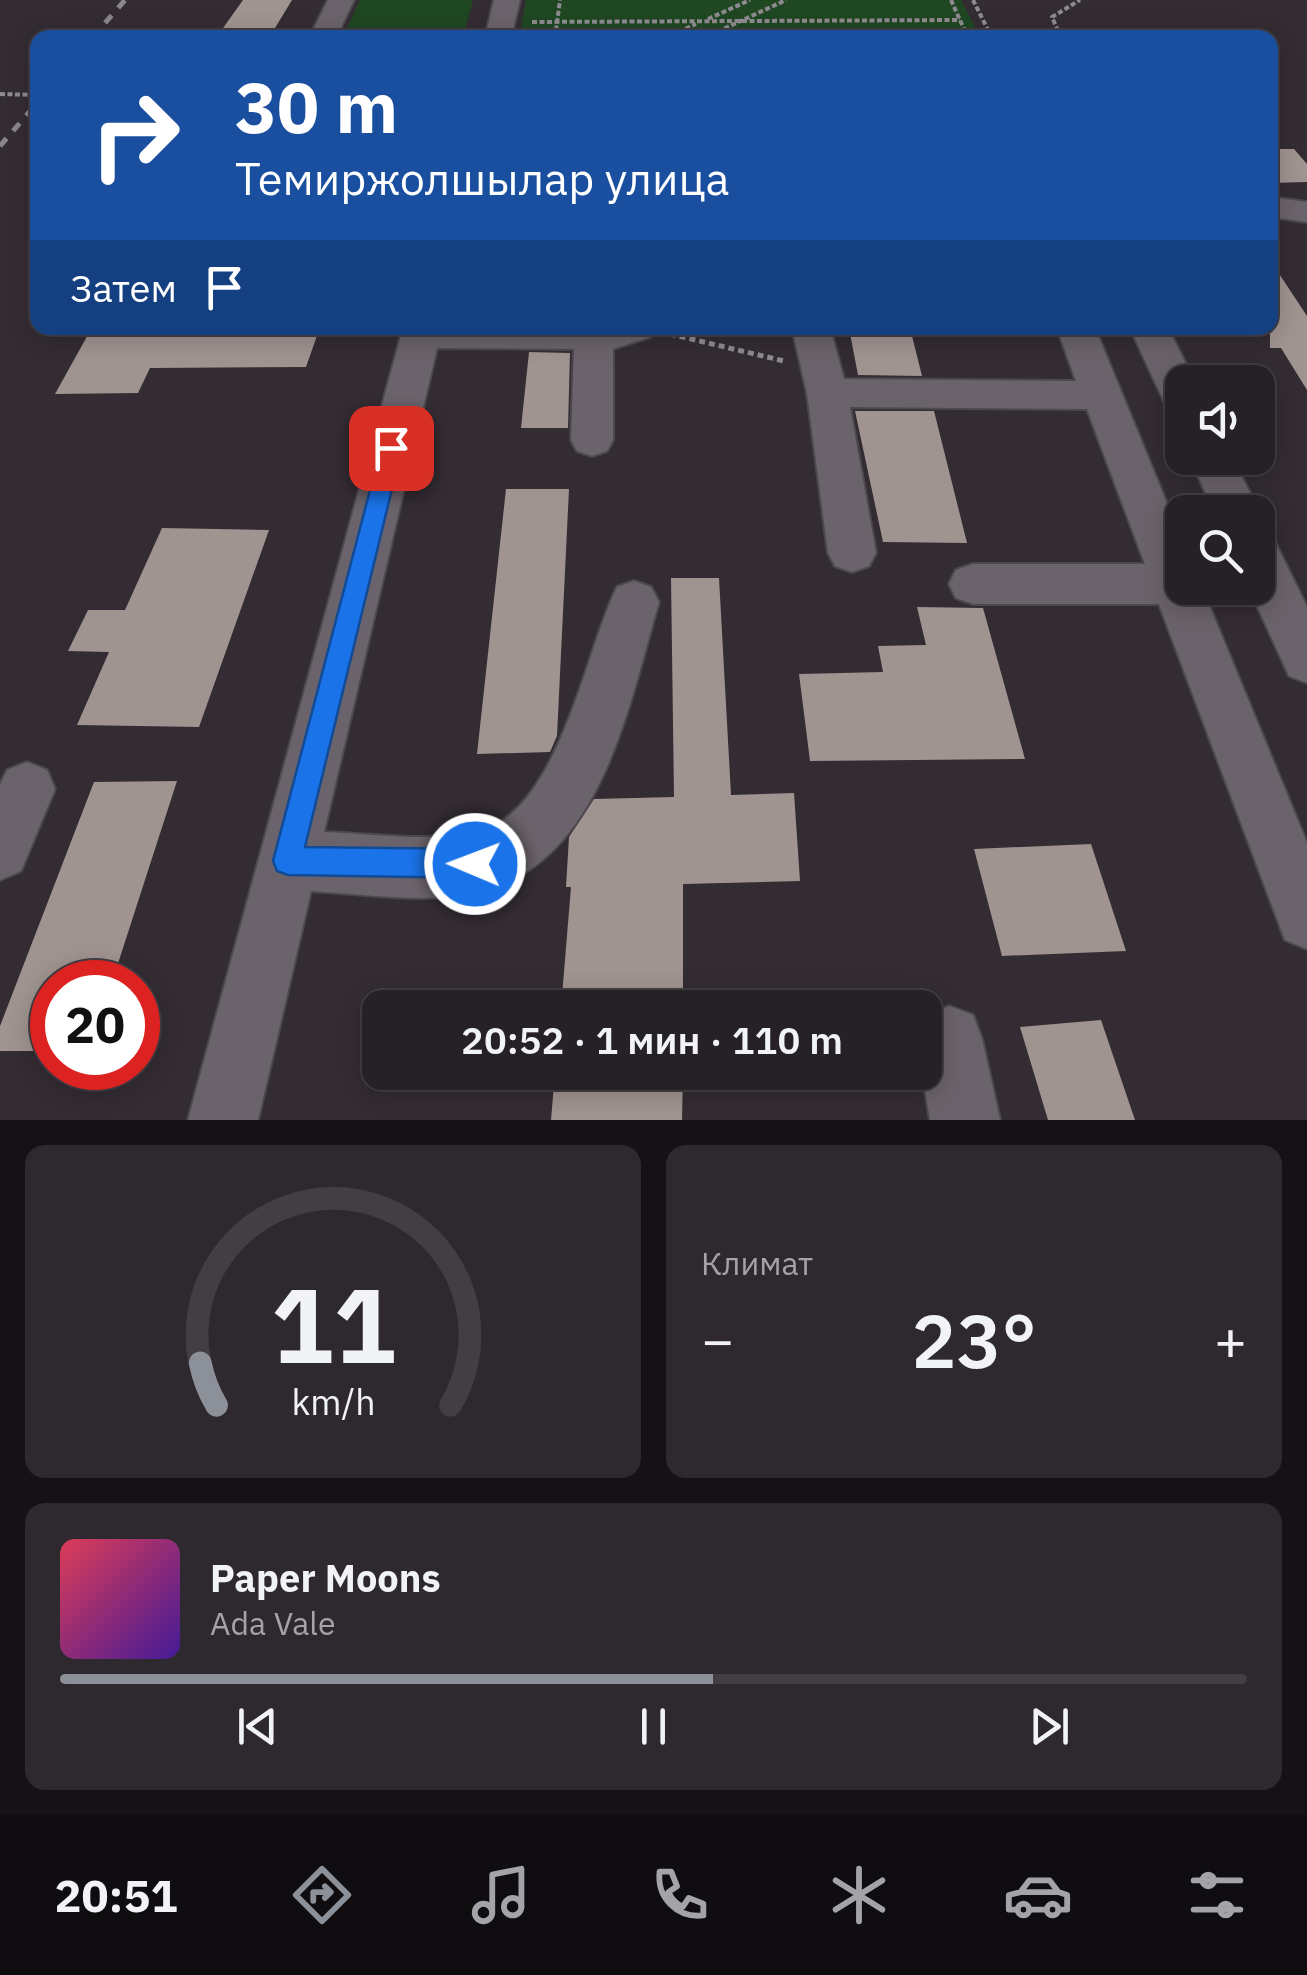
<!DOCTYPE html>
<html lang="ru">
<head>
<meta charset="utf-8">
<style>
	:root { --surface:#262126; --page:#2e292e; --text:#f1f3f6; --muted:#a4a3a7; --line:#423e43; --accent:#8c9099 }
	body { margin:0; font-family:"IBM Plex Sans",sans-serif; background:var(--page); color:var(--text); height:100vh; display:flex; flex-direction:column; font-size:38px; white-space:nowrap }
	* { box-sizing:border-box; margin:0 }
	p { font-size:32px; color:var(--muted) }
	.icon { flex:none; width:55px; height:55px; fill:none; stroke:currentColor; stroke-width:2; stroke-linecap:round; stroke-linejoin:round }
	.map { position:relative; height:1120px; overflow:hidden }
	.side { display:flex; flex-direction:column; gap:25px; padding:25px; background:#151215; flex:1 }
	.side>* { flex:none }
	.banner { position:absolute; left:30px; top:30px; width:1248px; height:305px; border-radius:20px; box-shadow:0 5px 25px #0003,0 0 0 2px var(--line); background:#1a4fa0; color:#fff; overflow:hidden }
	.tools { position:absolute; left:1165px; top:365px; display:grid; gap:20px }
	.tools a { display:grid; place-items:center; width:110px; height:110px; border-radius:20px; background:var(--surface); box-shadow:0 5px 25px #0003,0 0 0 2px var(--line); font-size:50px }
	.speed { position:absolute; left:30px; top:960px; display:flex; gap:20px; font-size:50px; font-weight:700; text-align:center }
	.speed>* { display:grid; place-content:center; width:130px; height:130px; border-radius:50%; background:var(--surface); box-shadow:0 5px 25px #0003,0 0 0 2px var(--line); line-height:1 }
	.speed .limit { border:15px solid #d22; background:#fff; color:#111 }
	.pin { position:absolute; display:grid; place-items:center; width:85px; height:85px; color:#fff; margin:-42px; border-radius:20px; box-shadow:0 5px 15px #0006 }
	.me { position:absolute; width:110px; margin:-55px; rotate:271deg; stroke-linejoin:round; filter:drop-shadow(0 0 8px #0008) }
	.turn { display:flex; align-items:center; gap:35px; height:210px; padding:0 40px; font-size:45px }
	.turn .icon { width:130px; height:130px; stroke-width:2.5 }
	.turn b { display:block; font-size:70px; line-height:85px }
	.then { display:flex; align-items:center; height:95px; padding:0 40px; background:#0003; gap:20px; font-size:38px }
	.big { font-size:75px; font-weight:600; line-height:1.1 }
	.side .widget { flex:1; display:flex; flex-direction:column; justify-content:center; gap:15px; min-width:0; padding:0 35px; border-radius:20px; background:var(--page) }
	.side .dial { align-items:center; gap:0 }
	.dial svg { height:260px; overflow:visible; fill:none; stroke:var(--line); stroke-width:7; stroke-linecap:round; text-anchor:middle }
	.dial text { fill:var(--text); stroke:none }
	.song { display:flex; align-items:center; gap:30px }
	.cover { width:120px; height:120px; border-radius:15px; background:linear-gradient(135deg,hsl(350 70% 55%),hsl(260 70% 35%)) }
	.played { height:10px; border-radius:5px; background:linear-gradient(90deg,var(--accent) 55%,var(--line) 55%) }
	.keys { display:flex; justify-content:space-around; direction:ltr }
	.heat { display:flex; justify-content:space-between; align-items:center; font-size:55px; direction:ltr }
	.side .tiles { flex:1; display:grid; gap:25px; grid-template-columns:1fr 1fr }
	.widget:last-child { grid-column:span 2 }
	.trip { position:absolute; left:362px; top:990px; width:580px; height:100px; border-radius:20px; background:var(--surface); box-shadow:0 5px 25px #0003,0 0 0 2px var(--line); font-weight:600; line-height:100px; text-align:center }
	.dock { display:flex; height:160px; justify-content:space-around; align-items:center; background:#0f0d0f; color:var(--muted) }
	.dock .icon { width:70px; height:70px }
	.dock .on { color:var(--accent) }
	.dock b { font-size:45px; color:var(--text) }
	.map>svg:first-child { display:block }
</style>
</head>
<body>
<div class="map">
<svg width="1307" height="1120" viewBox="0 0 1307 1120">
	<rect width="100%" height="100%" fill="#332c33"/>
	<path fill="#1f4722" d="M360 0H473L463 37H343Z
		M526 0H961L980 37H519Z"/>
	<path fill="#a09490" d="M243 0H292L269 38H216Z
		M1270 149H1294L1307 164V182L1270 183Z
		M1270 260 1307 316V390L1281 348H1270Z
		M849 328H910L922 376 858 375Z
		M319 330 306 367 150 368 138 393 55 394 90 331Z
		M529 352 570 353 568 428H521Z
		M855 411H934L967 543 883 542Z
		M506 489H569L557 736 550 752 477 754Z
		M162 528 269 530 199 727 77 725 109 652 68 651 88 610H125Z
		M671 578H719L731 795 794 793 800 881 683 884V1008H561L571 887H566L569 837 594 799 674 797Z
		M917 607 983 608 1025 759 810 761 799 674 883 672 878 646 926 645Z
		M177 781 112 982H52V1051H0V1026L94 782Z
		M1091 844 1126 951 1002 956 974 849Z
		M1101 1020 1135 1120H1048L1020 1027Z
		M555 1072H683L682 1120H551Z"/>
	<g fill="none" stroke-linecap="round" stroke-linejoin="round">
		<g stroke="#4d484e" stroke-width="4">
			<path id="minor" d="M328 0H354L336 38H309Z
				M494 0H520L511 38H485Z
				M1270 197 1307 202V222L1270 217Z
				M403 328H655L650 337 613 349V440L607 451 592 456 577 451 571 440 574 349 437 348 324 832C372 834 423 841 470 834 558 821 584 653 617 587L634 581 651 587 659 602C628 707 600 870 471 894 420 903 362 894 311 891L258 1120H188Z
				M792 328H830L844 379 1076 381 1057 328H1095L1182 540V588H1202L1307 843V949L1285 940 1159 604H973L956 598 949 584 956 570 973 564H1145L1087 409 850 407 876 553 869 566 852 572 835 566 828 553 807 393Z
				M1130 328H1168L1195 382H1182V412L1167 408Z
				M1190 458H1232L1260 512 1258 516V512H1214Z
				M1258 536 1275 542 1307 607V683L1289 676 1249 588H1258Z
				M27 762 47 770 55 789 21 871 0 880V785L7 770Z
				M949 1006 973 1015 982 1039 1000 1120H930L922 1072H925V1017Z"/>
		</g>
		<path stroke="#8f8a90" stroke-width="4" stroke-dasharray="5 2.5" stroke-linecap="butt" d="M951 0 968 38
			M973 0 992 38
			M708 19 750 0
			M532 22 960 20
			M555 38 560 0
			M665 38 696 24
			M704 38 786 0
			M1061 38 1052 17 1080 0
			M0 94 38 95"/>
		<path stroke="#8f8a90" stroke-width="5" stroke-dasharray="6 4" stroke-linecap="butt" d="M670 334 784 361"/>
		<use href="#minor" fill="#6b636b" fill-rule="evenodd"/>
		<path stroke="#8c868c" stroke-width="5" stroke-dasharray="10 10" stroke-linecap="butt" d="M92 38 125 0
			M0 146 38 102"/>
	</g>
	<path fill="#1a73e8" stroke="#114b97" stroke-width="2.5" d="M391 440 402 448 305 847 475 849 485 854 489 864 485 874 475 878 288 875 277 871 273 861 381 448Z"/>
</svg>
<div class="tools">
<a><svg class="icon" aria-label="sound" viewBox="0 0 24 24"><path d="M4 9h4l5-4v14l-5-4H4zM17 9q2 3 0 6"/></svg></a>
<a><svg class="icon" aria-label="search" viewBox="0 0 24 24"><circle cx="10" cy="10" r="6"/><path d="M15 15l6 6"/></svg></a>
</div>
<div class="speed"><div class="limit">20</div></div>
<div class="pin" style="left:391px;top:448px;background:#d93025"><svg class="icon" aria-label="arrive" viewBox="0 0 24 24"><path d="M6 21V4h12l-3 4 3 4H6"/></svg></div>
<svg class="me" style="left:475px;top:864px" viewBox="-20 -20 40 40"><circle r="17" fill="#1a73e8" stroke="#fff" stroke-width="3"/><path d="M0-11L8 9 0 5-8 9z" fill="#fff"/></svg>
<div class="trip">20:52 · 1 мин · 110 m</div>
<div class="banner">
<div class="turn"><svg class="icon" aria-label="right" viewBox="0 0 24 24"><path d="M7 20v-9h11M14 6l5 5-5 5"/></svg><div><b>30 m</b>Темиржолшылар улица</div></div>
<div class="then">Затем<svg class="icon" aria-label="arrive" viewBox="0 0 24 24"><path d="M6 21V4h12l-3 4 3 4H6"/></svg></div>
</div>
</div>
<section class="side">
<div class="tiles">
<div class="widget dial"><svg viewBox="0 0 100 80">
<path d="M14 69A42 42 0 1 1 86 69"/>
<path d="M14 69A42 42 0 0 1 9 56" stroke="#8c9099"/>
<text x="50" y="56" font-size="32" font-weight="700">11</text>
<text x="50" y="72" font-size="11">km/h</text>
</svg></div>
<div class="widget"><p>Климат</p>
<div class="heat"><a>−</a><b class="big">23°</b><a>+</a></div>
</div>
<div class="widget">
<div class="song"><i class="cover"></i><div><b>Paper Moons</b><p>Ada Vale</p></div></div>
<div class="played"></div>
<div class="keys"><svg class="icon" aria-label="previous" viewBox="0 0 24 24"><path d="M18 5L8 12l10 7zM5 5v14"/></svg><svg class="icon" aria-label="pause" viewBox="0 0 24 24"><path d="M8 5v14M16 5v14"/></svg><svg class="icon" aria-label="next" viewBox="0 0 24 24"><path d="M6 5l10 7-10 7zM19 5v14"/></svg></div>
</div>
</div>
</section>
<nav class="dock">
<b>20:51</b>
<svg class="icon on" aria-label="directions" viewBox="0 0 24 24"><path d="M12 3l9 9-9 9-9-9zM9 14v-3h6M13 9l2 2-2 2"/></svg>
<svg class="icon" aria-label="music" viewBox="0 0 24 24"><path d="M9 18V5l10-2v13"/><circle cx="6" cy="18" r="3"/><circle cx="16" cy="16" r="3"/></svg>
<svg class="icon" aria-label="phone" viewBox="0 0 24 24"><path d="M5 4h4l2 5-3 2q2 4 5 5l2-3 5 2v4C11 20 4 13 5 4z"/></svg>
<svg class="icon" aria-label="climate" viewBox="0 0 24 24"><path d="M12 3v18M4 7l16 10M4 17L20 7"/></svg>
<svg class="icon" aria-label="car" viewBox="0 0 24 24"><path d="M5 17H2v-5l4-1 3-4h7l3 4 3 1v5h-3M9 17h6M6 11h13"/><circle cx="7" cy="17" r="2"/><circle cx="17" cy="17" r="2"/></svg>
<svg class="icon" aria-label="filters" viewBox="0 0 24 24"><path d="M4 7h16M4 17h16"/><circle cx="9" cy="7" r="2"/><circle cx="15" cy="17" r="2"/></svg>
</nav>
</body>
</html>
